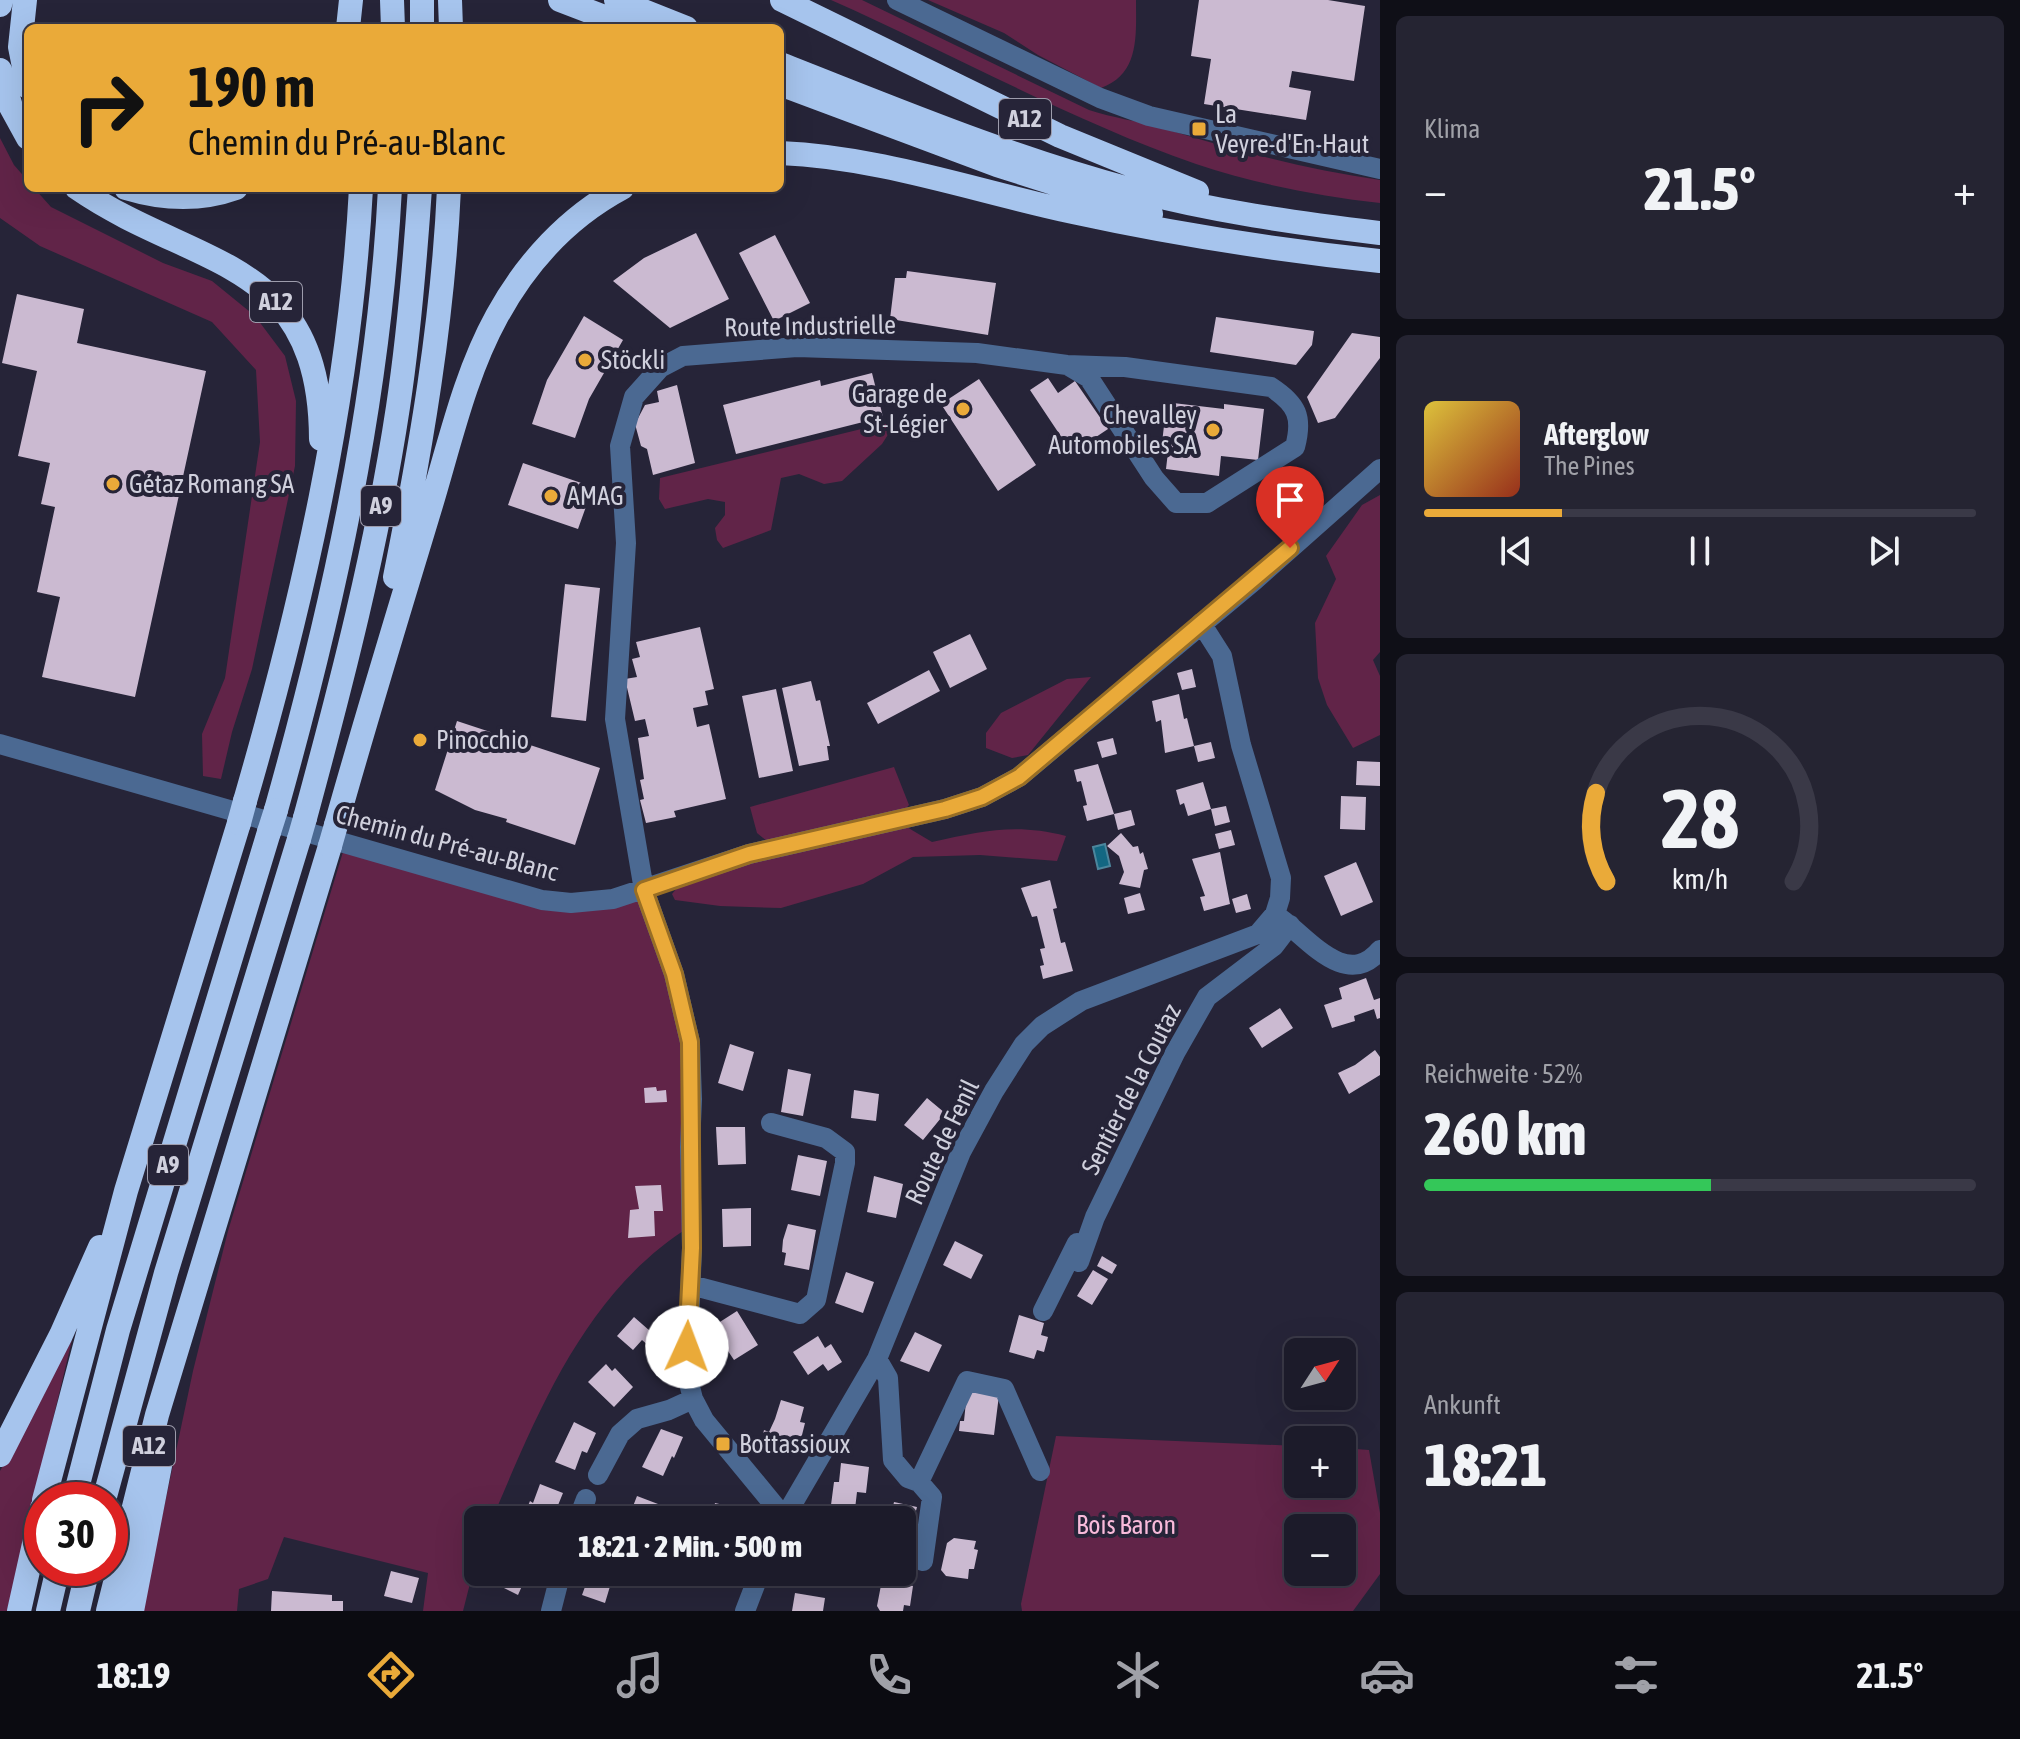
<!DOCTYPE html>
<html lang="de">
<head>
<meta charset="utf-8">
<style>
	:root { --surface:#1c1b2a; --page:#252432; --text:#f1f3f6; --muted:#a0a1a8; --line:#3a3947; --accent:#eaaa39 }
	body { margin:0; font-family:"Asap Condensed",sans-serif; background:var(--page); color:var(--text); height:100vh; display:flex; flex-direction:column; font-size:30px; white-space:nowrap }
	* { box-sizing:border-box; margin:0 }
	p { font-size:26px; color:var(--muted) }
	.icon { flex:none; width:44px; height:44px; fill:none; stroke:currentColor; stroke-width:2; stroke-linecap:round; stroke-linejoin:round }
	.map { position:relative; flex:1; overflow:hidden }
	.side { display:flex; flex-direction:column; gap:16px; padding:16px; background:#0f0f17; width:640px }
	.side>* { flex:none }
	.top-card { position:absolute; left:24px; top:24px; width:760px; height:168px; border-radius:12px; box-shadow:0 8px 32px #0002,0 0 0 2px var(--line); background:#eaaa39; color:#111; overflow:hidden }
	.needle { width:52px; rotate:54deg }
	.controls { position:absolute; left:1284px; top:1338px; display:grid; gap:16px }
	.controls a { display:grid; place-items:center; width:72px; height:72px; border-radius:12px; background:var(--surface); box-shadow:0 8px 32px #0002,0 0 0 2px var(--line); font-size:40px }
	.speed { position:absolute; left:24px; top:1482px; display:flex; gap:16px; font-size:40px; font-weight:700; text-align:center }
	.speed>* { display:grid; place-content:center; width:104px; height:104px; border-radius:50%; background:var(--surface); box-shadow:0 8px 32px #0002,0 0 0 2px var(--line); line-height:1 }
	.speed .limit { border:12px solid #d22; background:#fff; color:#111 }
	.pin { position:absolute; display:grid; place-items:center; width:68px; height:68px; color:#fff; margin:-82px -34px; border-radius:50% 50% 50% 0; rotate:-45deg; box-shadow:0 0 8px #0007 }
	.pin .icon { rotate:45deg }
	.me { position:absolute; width:88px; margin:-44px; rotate:2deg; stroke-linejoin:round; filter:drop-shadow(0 0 6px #0008) }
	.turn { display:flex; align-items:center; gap:28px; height:168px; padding:0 32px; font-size:36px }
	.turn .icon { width:104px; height:104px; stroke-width:2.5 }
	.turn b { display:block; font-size:56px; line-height:68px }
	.big { font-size:60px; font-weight:800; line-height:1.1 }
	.side .card { flex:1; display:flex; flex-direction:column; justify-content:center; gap:12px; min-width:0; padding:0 28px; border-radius:12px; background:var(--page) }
	.side .dial { align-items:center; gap:0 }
	.dial svg { height:208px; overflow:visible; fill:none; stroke:var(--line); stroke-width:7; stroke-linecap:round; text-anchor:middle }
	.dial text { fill:var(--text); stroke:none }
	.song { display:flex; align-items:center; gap:24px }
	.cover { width:96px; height:96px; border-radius:12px; background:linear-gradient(135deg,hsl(50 70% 55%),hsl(10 70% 35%)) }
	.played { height:8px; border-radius:4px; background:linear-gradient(90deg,var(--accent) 25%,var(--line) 25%) }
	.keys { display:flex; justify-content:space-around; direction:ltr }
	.heat { display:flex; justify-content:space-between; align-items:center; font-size:44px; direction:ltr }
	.charge { height:12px; border-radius:6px; background:linear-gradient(90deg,#34c759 52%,var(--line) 0) }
	.trip { position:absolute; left:464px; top:1506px; width:452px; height:80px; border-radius:12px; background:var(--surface); box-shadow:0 8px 32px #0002,0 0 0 2px var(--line); font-weight:800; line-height:80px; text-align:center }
	.tab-bar { display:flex; height:128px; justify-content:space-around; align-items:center; background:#0b0b11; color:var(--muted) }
	.tab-bar .icon { width:56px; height:56px }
	.tab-bar .current { color:var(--accent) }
	.tab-bar b { font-size:36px; color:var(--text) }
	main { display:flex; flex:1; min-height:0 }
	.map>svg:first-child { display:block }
</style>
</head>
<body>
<main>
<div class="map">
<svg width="1380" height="1611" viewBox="0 0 1380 1611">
	<rect width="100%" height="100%" fill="#262438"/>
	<path fill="#612448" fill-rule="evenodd" d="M831 0H862L1089 110C1113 118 1138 121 1162 128 1234 150 1305 169 1380 180V203C1319 196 1255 184 1196 164 1070 120 953 54 831 0Z
		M928 0H1136C1136 35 1140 74 1101 88L1038 55 1004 33Z
		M0 138 14 165 28 181V188H34L51 207 163 263 212 281 255 316 285 356 296 401 295 466 252 669 232 732 221 779 203 776 202 734 225 678 260 442 256 370 212 322 40 246 0 218Z
		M890 422 889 433 882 444 842 481 824 484 799 474 781 478 771 530 723 548 717 540 715 528 725 515V502L708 499 665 509 659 499 660 478Z
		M1380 495V652L1373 660 1380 676V735L1353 748 1327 705 1318 678 1315 623 1336 579 1326 556 1362 505Z
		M1091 677 1028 755 1012 758 986 748V733L1001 713 1067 679Z
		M894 767 909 805 895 820 932 842C982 831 1016 823 1066 836L1057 861 980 855 913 857 863 884 781 908 720 906 675 900 672 894 688 875 774 847 757 833 750 807Z
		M346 842 542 900 644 890 680 997 691 1226C589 1289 541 1404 496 1510H489L486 1520H478V1552L463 1611H423L428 1573 284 1537 268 1579 239 1589 237 1611H142L193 1371 228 1231Z
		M72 1340 7 1611H0V1471Z
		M1056 1436 1298 1446V1484H1342V1448L1369 1450 1380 1513V1574L1353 1611H1022L1021 1604ZM1298 1528H1342V1572H1298Z"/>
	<path fill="#136782" stroke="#4c869d" stroke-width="2" d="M1105 844 1110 866 1098 869 1093 847Z"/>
	<path fill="#cbbad1" d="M1199 0H1328L1365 6 1354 81 1292 71 1289 87 1311 91 1306 120 1204 104 1211 59 1191 56Z
		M696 233 729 299 670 328 613 281 644 258Z
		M775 235 810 303 774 321 739 253Z
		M907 271 996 283 988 335 890 319 895 278H906Z
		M17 294 84 309 77 343 206 371 135 697 42 677 60 597 37 592 55 507 41 504 50 463 18 456 37 371 2 363Z
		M584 316 623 340 589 399 575 438 532 424 547 380Z
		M1216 317 1314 331 1312 345 1296 365 1210 352Z
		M1352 333 1380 337V358L1335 418 1318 423 1307 397Z
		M872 373 883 417 736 454 723 405 820 380 821 386Z
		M1048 378 1058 393 1075 381 1108 429 1072 453 1030 390Z
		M979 379 1036 465 998 491 941 404Z
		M677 385 695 463 653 475 647 449 641 446 635 424 645 405 659 402 657 391Z
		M1173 403 1224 409V404L1264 409 1258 460 1221 456 1219 476 1166 469 1169 443H1162L1165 417 1172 418Z
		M523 463 593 487 578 529 508 505Z
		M565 584 600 588 586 721 551 717Z
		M700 627 714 689 705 691 708 705 693 708 697 727 709 724 726 799 674 811 676 817 646 823 640 800 644 799 640 780 644 779 638 738 649 736 645 719 635 721 625 679 637 677 632 659 640 657 636 642Z
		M970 634 987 669 950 688 933 652Z
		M1192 669 1196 687 1182 690 1177 673Z
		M929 670 940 691 878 724 867 703Z
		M811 681 816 701 820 700 830 746H827L829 760 799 766 782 688Z
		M776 689 793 771 759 778 742 696Z
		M1179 694 1184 719 1187 718 1194 746 1211 742 1215 758 1198 762 1194 746 1165 753 1161 720 1156 722 1152 701Z
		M457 721 600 768 575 845 506 822 507 819 475 810 435 790Z
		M1113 738 1117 754 1102 758 1097 742Z
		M1357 761 1380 762V786L1356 785Z
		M1098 764 1114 814 1087 821 1083 806 1087 805 1081 781 1077 782 1074 770Z
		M1203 782 1211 809 1188 816 1184 803 1180 805 1176 790Z
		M1341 796 1366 797 1365 830 1340 829Z
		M1226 806 1230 822 1215 826 1211 809Z
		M1131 810 1135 825 1118 830 1114 814Z
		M1231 830 1235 845 1219 849 1215 834Z
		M1121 833 1133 847 1138 846 1140 854 1143 852 1148 869 1144 870 1140 888 1119 884 1124 872 1119 856 1107 846Z
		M1220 852 1230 904 1204 911 1200 897 1205 896 1192 859Z
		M1356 862 1373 902 1341 916 1324 876Z
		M1050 880 1057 908 1053 909 1061 943 1065 942 1073 971 1043 979 1040 966 1044 965 1040 949 1045 948 1037 916 1032 917 1021 888Z
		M1140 893 1145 910 1128 914 1124 898Z
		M1247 894 1251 909 1236 913 1232 899Z
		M1366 978 1374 1000 1380 998V1018L1377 1019 1374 1009 1354 1016 1355 1021 1332 1028 1324 1005 1342 999 1339 988Z
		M1280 1008 1293 1028 1262 1048 1249 1028Z
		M730 1044 754 1052 743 1091 718 1083Z
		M1375 1050 1380 1057V1075L1349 1094 1338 1073 1355 1065Z
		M788 1069 811 1074 803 1116 781 1112Z
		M656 1087 657 1091 666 1090 667 1102 645 1103 644 1088Z
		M854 1090 879 1094 876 1121 851 1118Z
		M927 1098 945 1113 923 1140 904 1125Z
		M716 1127H745L746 1164 718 1165Z
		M798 1155 827 1161 820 1196 791 1190Z
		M874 1176 903 1184 896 1218 867 1212Z
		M661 1185 663 1211H654L655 1236 628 1238 630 1210 639 1209 635 1186Z
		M751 1208V1246L723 1247 722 1209Z
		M788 1224 816 1230 809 1270 784 1265 786 1253 782 1252 783 1240Z
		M955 1241 983 1255 971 1279 943 1265Z
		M1102 1256 1117 1265 1112 1274 1097 1266Z
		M1093 1270 1108 1279 1092 1305 1077 1296Z
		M846 1272 874 1282 863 1313 835 1303Z
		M737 1311 758 1345 734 1360 712 1327Z
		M1019 1315 1044 1323 1041 1335 1048 1337 1044 1352 1037 1350 1034 1359 1009 1352Z
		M634 1317 666 1345 658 1354 642 1340 633 1350 617 1336Z
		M915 1332 942 1345 929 1372 900 1361Z
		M818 1336 825 1348 831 1344 842 1362 828 1371 823 1364 808 1375 793 1352Z
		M606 1364 612 1371 615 1368 633 1387 614 1407 588 1382Z
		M967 1392 999 1395 994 1435 959 1431 960 1421H964Z
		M781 1400 804 1407 800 1422 805 1423 801 1439 795 1437 791 1452 761 1443 764 1430 769 1432 775 1419Z
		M574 1422 596 1433 587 1453 582 1451 575 1470 555 1462Z
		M661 1429 683 1437 674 1458 672 1456 663 1476 642 1467Z
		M841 1463 869 1467 866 1493 857 1492 855 1509 831 1505 834 1482H839Z
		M540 1484 563 1493 554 1515 549 1513 546 1520H522L530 1501 533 1503Z
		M637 1496 658 1504 652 1520H622L625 1512 630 1514Z
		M894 1502 917 1507 906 1549H902V1520H890Z
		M715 1503 762 1514V1520H711Z
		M954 1538 976 1541 974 1549 978 1550 974 1569H969L968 1579 946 1576 941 1570 947 1543Z
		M391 1571 419 1578 412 1603 384 1596Z
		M504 1572H535L531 1579 526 1577 518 1595 498 1585Z
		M596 1572H620L616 1584 611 1583 605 1603 582 1595 590 1573Z
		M799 1572H831L829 1586 798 1581Z
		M889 1575 911 1577 909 1585 913 1586 910 1606 904 1605 903 1611H880L877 1606 882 1580Z
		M272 1591 332 1595V1601H343V1611H271Z
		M795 1593 825 1598 823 1611H792Z"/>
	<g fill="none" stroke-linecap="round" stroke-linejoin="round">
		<path stroke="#4b6992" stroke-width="20" d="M897 0 1100 98 1149 116 1380 169
			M0 744 542 900 571 903 613 899 749 854 945 809 982 797 1019 777 1255 580 1380 469
			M1281 919C1308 938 1346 990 1380 950
			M1079 1262 1095 1217 1175 1053 1207 997 1274 946 1290 925
			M691 1285 800 1314 816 1300 845 1163V1152L826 1138 771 1123
			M1043 1311 1077 1243
			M877 1359 888 1378 893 1460 908 1478 919 1482 932 1497 923 1561
			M598 1475 620 1434 637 1419 669 1410 693 1399
			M919 1482 967 1381 1004 1389 1040 1471
			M784 1517 704 1420 693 1399 687 1375 692 1248 690 1147 692 1099 690 1042 674 974 644 890 615 719 626 543 620 446 634 397 660 368 683 356 797 347 977 353 1067 365 1125 367 1271 387C1297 404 1303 417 1295 447L1207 503H1176L1154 478 1089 378 1067 365
			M578 1520 586 1499
			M783 1520 877 1359 961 1152 994 1091 1024 1044 1042 1026 1081 1001 1258 934 1275 914 1280 898 1281 878 1241 745 1222 656 1201 623
			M551 1611 561 1572
			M745 1611 760 1572"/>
		<path stroke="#a6c4ed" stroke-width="24" d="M25 0 20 47 28 87
			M392 0 393 28
			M422 0V28
			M450 0 451 28
			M560 0 633 28
			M616 0 686 28
			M782 0 1060 136 1197 192
			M0 5 1 0
			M348 28 351 0
			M780 64C895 109 1009 157 1129 189 1211 211 1296 223 1380 233
			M0 70 11 107 28 138
			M780 84 997 165 1151 214
			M780 153C880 157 975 191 1073 212 1174 234 1277 250 1380 261
			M77 188C194 269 320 255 321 439
			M126 188C162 199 200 201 236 188
			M395 577C421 448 443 320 449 188
			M245 801C303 601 350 396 361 188
			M276 810C333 607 379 400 390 188
			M305 818C342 682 377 546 398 407 409 334 415 261 420 188
			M336 825C366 718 399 611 431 505 450 442 465 374 497 316 526 263 568 217 622 188
			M0 1455 61 1335 100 1247
			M44 1500 126 1191 239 823
			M74 1500 118 1330 269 832
			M104 1500 166 1273 299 839
			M19 1611 42 1508
			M48 1611 58 1568
			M78 1611 88 1568
			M108 1611 157 1415 330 846
			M132 1611 164 1445"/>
		<path stroke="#a6c4ed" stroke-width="24" d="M239 823 245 801
			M269 832 276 810
			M299 839 305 818
			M330 846 336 825"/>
	</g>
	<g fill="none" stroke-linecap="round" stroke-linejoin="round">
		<g stroke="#986e25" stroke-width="20">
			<path id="route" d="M687 1347 692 1248 690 1042 674 974 644 890 749 854 945 809 982 797 1019 777 1290 548"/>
		</g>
		<use href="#route" stroke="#eaaa39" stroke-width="14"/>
	</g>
	<g fill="#eaaa39" stroke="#262438" stroke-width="3">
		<rect x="1191" y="121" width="16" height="16" rx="4"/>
		<circle cx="585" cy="360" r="8"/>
		<circle cx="963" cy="409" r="8"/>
		<circle cx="1213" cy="430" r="8"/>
		<circle cx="113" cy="484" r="8"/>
		<circle cx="551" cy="496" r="8"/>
		<circle cx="420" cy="740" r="8"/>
		<rect x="715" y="1436" width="16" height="16" rx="4"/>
	</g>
	<g text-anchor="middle" stroke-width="8" stroke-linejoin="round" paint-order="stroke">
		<g fill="#262438" stroke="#9d9cac" stroke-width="2">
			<rect x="999" y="99" width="52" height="40" rx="6"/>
			<rect x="250" y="282" width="52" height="40" rx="6"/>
			<rect x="361" y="486" width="40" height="40" rx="6"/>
			<rect x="148" y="1145" width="40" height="40" rx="6"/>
			<rect x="123" y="1426" width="52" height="40" rx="6"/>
		</g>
		<g font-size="24" font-weight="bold" fill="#d0d0dd">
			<text x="1025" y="127">A12</text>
			<text x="276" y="310">A12</text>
			<text x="381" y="514">A9</text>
			<text x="168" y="1173">A9</text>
			<text x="149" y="1454">A12</text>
		</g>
		<g font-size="26" fill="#d0d0dd" stroke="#262438" text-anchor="start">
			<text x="1215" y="123">La<tspan x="1215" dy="30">Veyre-d'En-Haut</tspan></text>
			<text x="601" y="369">Stöckli</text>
			<text x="947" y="403" text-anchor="end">Garage de<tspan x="947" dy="30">St-Légier</tspan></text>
			<text x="1197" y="424" text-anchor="end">Chevalley<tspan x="1197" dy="30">Automobiles SA</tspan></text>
			<text x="129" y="493">Gétaz Romang SA</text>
			<text x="567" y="505">AMAG</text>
			<text x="436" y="749">Pinocchio</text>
			<text x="739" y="1453">Bottassioux</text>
		</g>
		<g font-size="26" fill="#d0d0dd" stroke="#262438">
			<text transform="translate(810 326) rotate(-1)" y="9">Route Industrielle</text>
			<text transform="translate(447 843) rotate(15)" y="9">Chemin du Pré-au-Blanc</text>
			<text transform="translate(1131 1089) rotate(-63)" y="9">Sentier de la Coutaz</text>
			<text transform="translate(942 1142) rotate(-64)" y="9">Route de Fenil</text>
		</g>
		<g font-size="26" fill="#f8bada" stroke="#262438">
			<text x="1126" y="1534">Bois Baron</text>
		</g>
	</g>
</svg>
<div class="controls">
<a><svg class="needle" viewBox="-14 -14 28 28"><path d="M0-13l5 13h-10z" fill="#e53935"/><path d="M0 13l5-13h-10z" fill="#a0a1a8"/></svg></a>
<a>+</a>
<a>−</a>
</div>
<div class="speed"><div class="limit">30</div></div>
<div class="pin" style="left:1290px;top:548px;background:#d93025"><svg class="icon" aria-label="arrive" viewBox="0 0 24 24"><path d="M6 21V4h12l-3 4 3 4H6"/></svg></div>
<svg class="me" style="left:687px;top:1347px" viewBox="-20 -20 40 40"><circle r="19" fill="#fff"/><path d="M0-13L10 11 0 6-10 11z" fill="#eaaa39"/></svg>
<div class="trip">18:21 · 2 Min. · 500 m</div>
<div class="top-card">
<div class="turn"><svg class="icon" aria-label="right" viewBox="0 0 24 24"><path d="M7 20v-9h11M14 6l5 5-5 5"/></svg><div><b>190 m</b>Chemin du Pré-au-Blanc</div></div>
</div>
</div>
<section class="side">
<div class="card"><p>Klima</p>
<div class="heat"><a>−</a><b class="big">21.5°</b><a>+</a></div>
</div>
<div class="card">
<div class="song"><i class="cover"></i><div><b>Afterglow</b><p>The Pines</p></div></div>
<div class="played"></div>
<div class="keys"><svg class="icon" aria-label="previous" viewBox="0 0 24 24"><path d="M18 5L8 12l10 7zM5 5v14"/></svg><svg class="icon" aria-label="pause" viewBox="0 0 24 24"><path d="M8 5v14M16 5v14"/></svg><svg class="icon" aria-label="next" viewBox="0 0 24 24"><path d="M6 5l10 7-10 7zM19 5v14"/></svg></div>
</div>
<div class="card dial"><svg viewBox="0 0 100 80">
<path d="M14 69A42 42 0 1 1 86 69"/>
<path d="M14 69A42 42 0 0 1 10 35" stroke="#eaaa39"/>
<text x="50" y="56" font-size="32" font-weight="700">28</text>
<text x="50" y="72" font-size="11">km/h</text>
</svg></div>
<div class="card"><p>Reichweite · 52%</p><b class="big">260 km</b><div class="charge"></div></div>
<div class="card"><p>Ankunft</p><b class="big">18:21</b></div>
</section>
</main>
<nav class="tab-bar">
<b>18:19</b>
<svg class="icon current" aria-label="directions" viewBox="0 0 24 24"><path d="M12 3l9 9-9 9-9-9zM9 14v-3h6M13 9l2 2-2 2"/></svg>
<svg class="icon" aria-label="music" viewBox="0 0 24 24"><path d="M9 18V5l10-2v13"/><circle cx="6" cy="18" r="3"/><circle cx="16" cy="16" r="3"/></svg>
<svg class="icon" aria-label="phone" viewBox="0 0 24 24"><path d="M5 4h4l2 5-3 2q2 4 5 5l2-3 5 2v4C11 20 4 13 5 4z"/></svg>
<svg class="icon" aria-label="climate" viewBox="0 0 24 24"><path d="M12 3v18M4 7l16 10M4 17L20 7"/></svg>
<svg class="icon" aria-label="car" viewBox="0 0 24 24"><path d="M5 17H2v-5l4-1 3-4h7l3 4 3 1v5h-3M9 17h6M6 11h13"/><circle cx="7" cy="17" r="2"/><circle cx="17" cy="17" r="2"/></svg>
<svg class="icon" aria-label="filters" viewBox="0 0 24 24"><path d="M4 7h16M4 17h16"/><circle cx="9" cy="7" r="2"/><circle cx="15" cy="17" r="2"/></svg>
<b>21.5°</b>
</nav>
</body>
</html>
